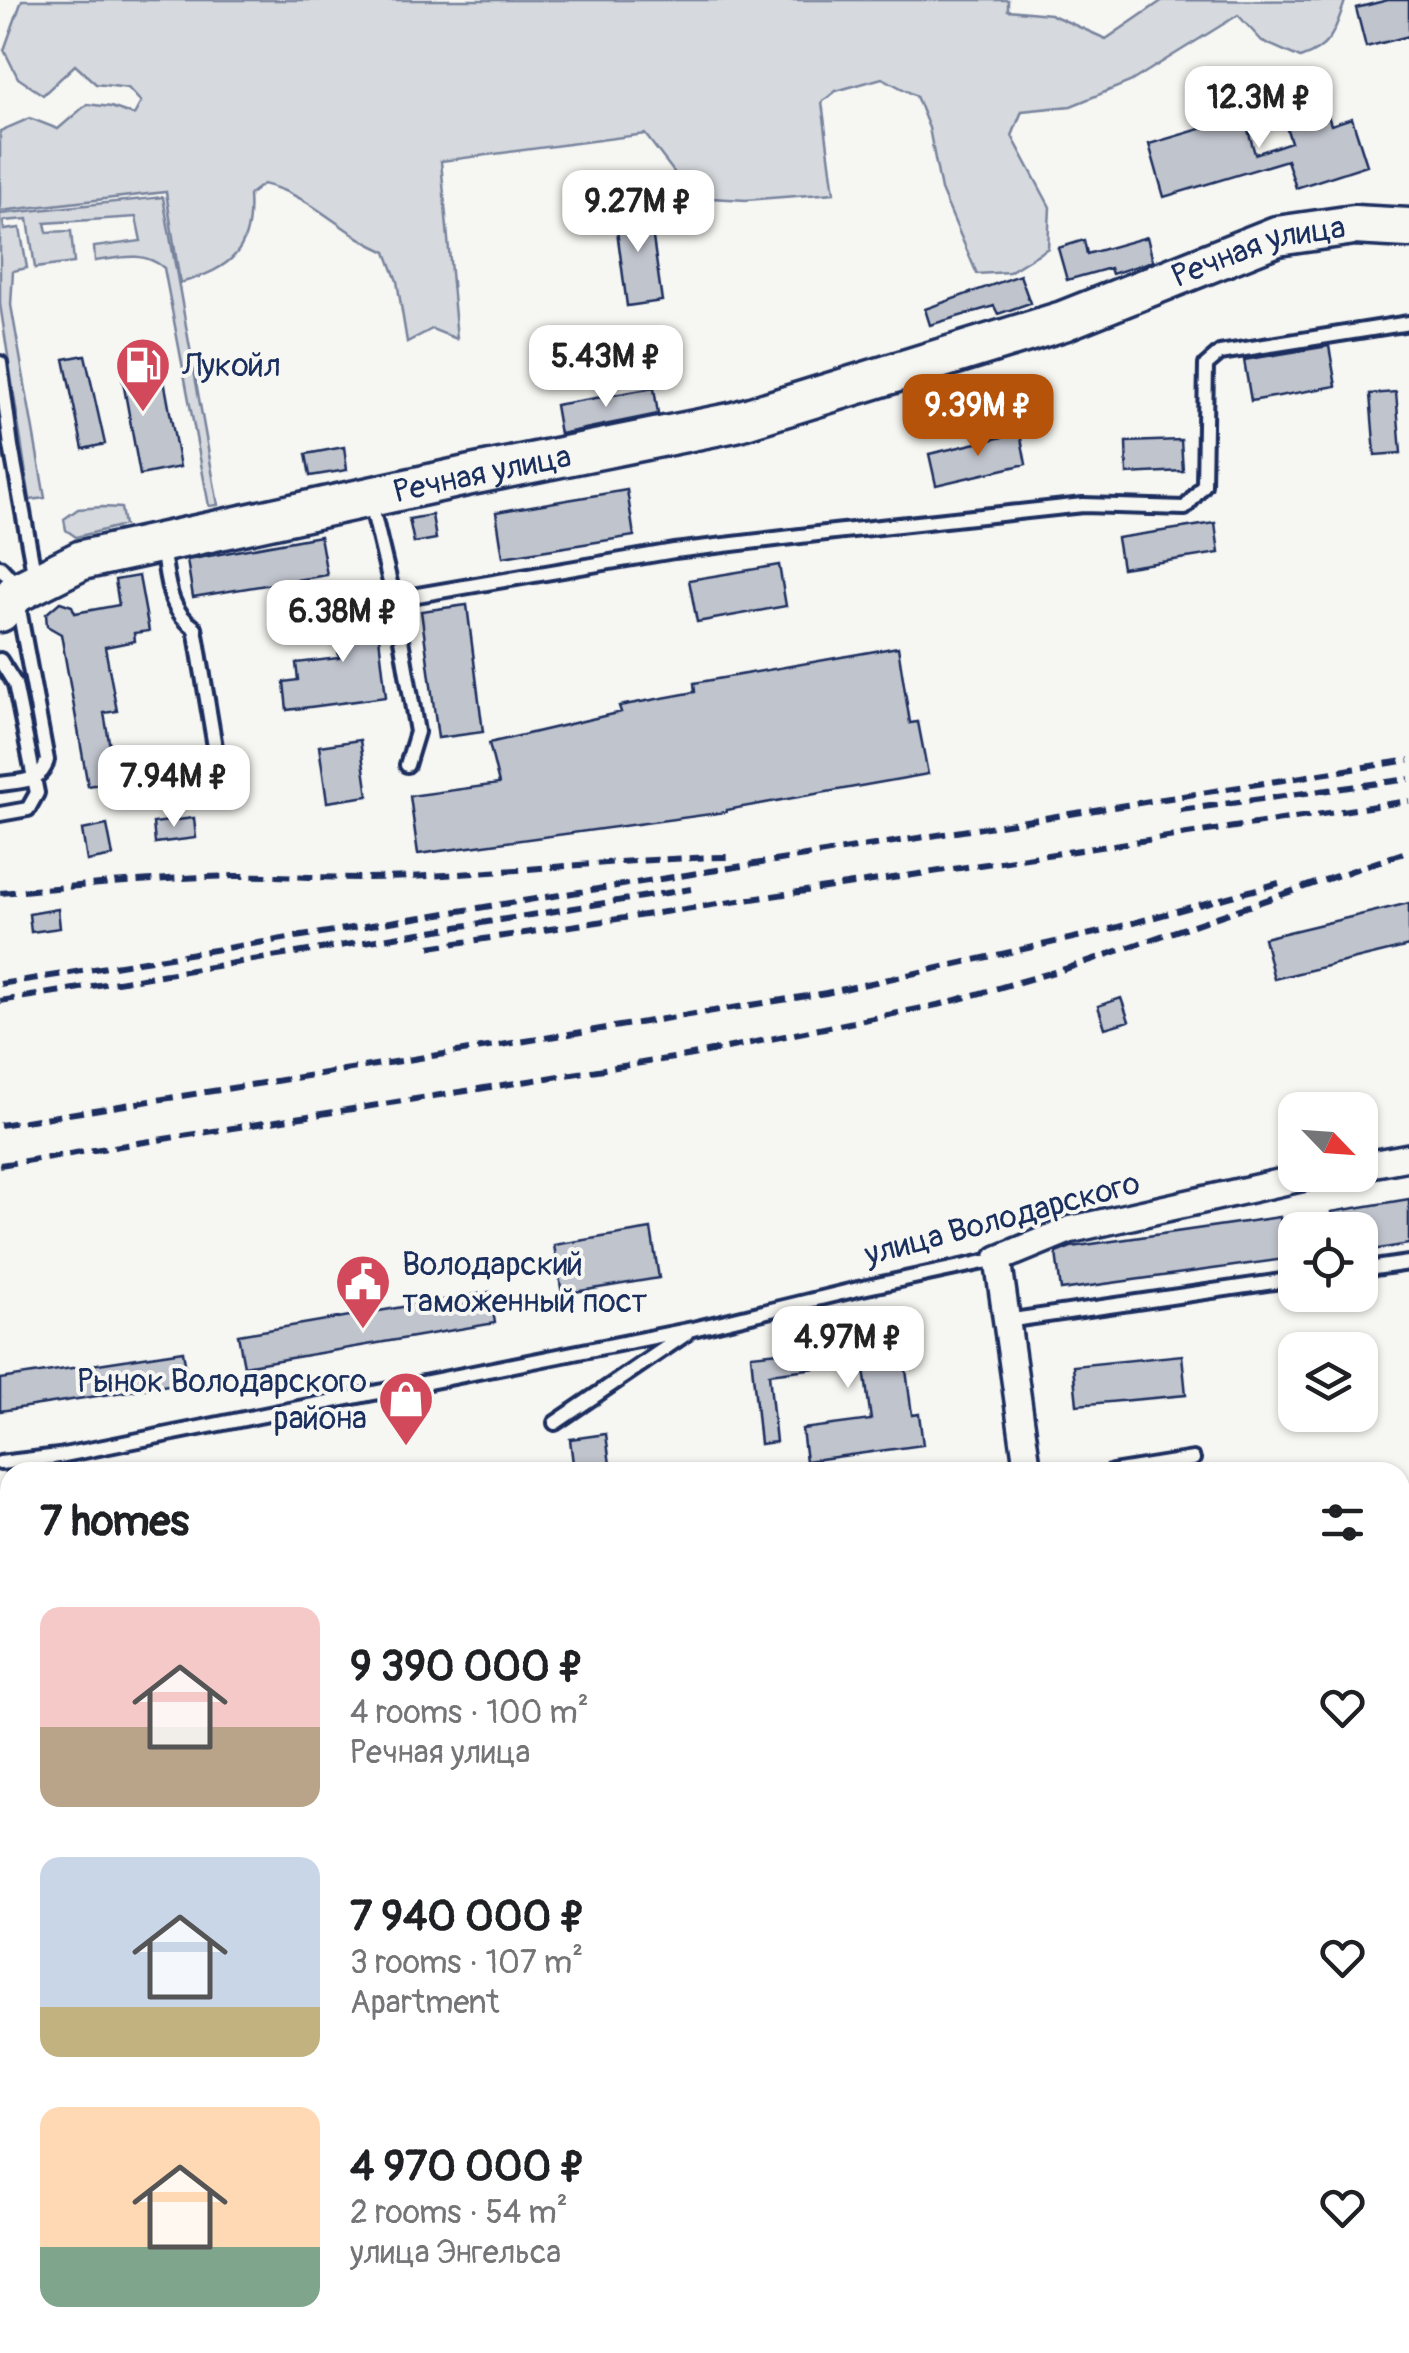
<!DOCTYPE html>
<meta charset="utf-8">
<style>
body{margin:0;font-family:Pangolin,sans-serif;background:#f6f6f6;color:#202124;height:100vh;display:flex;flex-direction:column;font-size:38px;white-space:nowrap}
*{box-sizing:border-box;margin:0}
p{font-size:32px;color:#757577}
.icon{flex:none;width:55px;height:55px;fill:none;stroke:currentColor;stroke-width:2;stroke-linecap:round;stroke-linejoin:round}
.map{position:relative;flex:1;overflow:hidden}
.side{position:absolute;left:0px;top:1462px;width:1410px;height:892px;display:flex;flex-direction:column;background:#fff;border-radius:30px 30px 0 0;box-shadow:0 2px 8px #0004}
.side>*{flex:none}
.needle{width:65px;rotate:115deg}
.controls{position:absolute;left:1278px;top:1092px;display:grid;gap:20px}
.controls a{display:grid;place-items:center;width:100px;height:100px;border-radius:20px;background:#fff;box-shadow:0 2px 8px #0004;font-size:50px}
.price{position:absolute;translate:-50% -85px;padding:0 22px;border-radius:20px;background:#fff;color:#222;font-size:32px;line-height:65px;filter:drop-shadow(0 2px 5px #0008)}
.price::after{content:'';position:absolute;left:50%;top:60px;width:30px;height:22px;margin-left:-15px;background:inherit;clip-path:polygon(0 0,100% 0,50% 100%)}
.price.on{background:#b45309;color:#fff}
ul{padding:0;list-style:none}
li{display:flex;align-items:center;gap:30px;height:250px;padding:0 40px}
li span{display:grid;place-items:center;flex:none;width:280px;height:200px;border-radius:20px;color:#555}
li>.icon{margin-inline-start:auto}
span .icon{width:120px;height:120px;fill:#fffc;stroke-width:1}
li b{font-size:42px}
h2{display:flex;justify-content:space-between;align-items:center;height:120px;padding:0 40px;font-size:42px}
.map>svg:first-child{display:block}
.green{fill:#d6d9dd;stroke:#78849e;stroke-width:2.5}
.building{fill:#c0c4cd;stroke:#1b2f5e;stroke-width:2.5}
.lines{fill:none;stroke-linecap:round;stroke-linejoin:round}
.lane-casing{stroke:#1b2f5e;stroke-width:20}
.street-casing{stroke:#1b2f5e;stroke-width:32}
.secondary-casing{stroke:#1b2f5e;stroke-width:42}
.primary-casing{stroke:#1b2f5e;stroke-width:45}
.lane{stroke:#f6f6f2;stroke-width:12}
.street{stroke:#f6f6f2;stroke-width:25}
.secondary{stroke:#f6f6f2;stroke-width:35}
.primary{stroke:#f6f6f2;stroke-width:38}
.rail{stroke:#1b2f5e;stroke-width:6;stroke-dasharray:15 8;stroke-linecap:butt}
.labels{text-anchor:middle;stroke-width:8;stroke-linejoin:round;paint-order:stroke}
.street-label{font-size:32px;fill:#1b2f5e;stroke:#f6f6f2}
.poi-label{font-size:32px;fill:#1b2f5e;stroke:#f6f6f2;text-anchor:start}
</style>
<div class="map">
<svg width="1409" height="2353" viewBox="0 0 1409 2353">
<rect width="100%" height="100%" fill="#f6f6f2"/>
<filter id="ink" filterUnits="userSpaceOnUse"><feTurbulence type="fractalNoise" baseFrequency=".01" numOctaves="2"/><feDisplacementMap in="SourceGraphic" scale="20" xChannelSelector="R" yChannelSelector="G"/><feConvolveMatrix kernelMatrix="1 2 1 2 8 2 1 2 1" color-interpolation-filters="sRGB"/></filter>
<g filter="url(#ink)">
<!-- green -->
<path class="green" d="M22,0H1008V10L1050,14L1106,39L1163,0L1345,1C1335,31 1331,48 1300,58L1262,41L1238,15L1130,82L1071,106L1022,111L1012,136L1050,207L1048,248L1009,272L977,274L941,190L929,128L916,96L882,78L836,91L822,102L834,193L746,200L693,197L645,134L441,161L457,339L432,329L407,342L397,281L386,252C339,232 314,196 263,184L249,195C253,251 232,268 180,283L166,192L0,211V131L30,118L58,129L87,104L111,107L134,115L141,102L128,88L96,84L75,65L43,95L18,78L4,50Z
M163,197L218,505L209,506L164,268C143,250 120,258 95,261L94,247L141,241L136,217L45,223L47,232L71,231L74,263L35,268L28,219L3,221L4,230L20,228L27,268L13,271L11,305L45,498L30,500L0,304V214Z
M102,507L121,508L124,525L76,537L66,530L64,519L78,509Z"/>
<!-- building -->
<path class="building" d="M1388,0H1409V36L1366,47L1356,8Z
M1322,97L1331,125L1352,118L1367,165L1296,188L1287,160L1164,197L1149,144L1244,116L1255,154L1291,142L1281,111Z
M648,203L662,301L627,306L614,208Z
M1147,237L1153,261L1112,274L1110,268L1067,280L1058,248L1084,240L1087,254Z
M1020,275L1030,303L998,314L994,306L930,325L925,309Z
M1329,346L1336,386L1251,401L1244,360Z
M85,355L105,444L83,449L64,359Z
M160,358L180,467L140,475L120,365Z
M654,388L658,414L560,434L555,405Z
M1396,392L1401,453L1375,455L1370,394Z
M1020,433L1026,464L936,485L929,454Z
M1181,440L1183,471L1127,474L1126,442Z
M344,447L347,470L310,476L306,454Z
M627,490L634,536L503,557L496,512Z
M432,515L436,539L414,543L409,519Z
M1215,523L1219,553L1122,568L1117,538Z
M320,536L327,575L193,597L187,560Z
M779,565L786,606L697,622L689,580Z
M139,576L149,631L134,633L135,641L105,647L117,711L104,713L116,781L88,786L61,634L47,626L46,614L60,602L72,606L75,613L119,605L115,580Z
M375,603L386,697L287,710L284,682L298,680L296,663L339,658L333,608Z
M467,605L483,732L438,738L421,611Z
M898,647L910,723L918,722L928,774L726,810V812L418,854L410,796L499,784L489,743L621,712L619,706L695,692L694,683Z
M360,740L368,796L327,802L319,746Z
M194,818L196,838L155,843L153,823Z
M107,825L113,856L87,861L82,830Z
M1409,903V946L1274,979L1264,938Z
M58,909L60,928L31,932L29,914Z
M1121,998L1129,1021L1105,1028L1098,1006Z
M1409,1199V1244L1360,1252V1230H1334L1331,1212Z
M1280,1217L1285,1259L1061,1290L1056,1253L1071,1247Z
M651,1229L659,1278L562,1294L554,1245Z
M490,1292L495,1323L244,1366L238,1335Z
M907,1324L911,1354L904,1355L912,1415L919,1414L923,1445L806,1461L802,1429L871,1420L863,1362L769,1374L776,1442L760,1444L751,1355L789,1351L788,1340Z
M183,1351L188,1382L0,1411V1379Z
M1182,1355L1186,1395L1077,1405L1073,1366Z
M606,1434L611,1472H574L570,1439Z"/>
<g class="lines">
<!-- lane casing -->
<g class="lane-casing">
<path id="lane" d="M0,363L11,446L35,578
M370,499L394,599L674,551L834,532L1083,505L1185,508L1204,485L1206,365L1220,353L1409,323
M162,548C168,580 167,609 195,628L215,747
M0,567L11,579L16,593L47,760C42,783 20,781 0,784
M394,599L417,732L407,765
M0,660L15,684L37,793L28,809L0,814
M1360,1270L1409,1263
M1006,1321L1295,1279
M555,1423L686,1334
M0,1463L59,1456L693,1329L858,1289L998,1259
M1112,1472L1193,1459
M1400,1555L1409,1553
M1400,1782L1409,1781
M1400,1944L1402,1957
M294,2345L296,2353
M460,2345L461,2353
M694,2345V2353
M1061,2345L1063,2353
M981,2353L984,2345"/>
</g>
<!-- street casing -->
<g class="street-casing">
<path id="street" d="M1360,1166L1409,1157
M1028,1472L998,1259L1069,1230L1314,1175
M1167,2345L1168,2353"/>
</g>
<!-- secondary casing -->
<g class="secondary-casing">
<path id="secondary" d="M1400,1658L1409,1657
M0,1848L10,1847
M1400,2121L1409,2119
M0,2314L10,2313
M806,2345V2353"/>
</g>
<!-- primary casing -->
<g class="primary-casing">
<g id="primary">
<path id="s1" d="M0,612L16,593L82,560L471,475L735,422L1063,321L1277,236L1354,225L1409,228"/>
</g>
</g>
<!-- lane -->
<use href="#lane" class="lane"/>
<!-- street -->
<use href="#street" class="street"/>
<!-- secondary -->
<use href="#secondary" class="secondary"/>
<!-- primary -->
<use href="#primary" class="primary"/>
<!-- rail -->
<path class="rail" d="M1180,810L1409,779
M0,893C78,886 156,878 235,876C293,875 351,880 409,877C515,872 621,859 727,857
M430,947L1409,801
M0,984L1409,760
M0,1001L691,889
M0,1125L826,993L1100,932L1279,883
M0,1165L692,1055L942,1004L1068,968L1409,851"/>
</g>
</g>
<!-- icons -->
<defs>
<g id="fuel-pin" transform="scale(2.875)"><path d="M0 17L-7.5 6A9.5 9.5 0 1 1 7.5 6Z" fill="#d1495b" stroke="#f6f6f2"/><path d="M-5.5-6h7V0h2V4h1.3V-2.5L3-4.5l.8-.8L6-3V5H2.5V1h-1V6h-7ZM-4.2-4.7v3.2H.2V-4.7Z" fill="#fff"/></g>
<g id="civic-pin" transform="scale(2.875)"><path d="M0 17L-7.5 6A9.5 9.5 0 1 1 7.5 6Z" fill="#d1495b" stroke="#f6f6f2"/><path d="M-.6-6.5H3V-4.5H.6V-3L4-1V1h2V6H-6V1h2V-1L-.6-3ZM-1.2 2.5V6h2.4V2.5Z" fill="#fff"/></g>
<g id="shop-pin" transform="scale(2.875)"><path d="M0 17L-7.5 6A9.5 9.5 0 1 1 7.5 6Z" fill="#d1495b" stroke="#f6f6f2"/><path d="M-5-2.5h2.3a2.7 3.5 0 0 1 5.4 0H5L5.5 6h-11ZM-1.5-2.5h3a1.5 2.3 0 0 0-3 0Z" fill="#fff"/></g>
</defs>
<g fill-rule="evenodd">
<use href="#fuel-pin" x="143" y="365"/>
<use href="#civic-pin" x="363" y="1282"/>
<use href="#shop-pin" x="406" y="1399"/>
</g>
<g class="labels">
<!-- street labels -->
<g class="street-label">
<text dy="11" stroke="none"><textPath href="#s1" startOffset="1318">Речная улица</textPath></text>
<text dy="11" stroke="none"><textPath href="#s1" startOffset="508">Речная улица</textPath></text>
<text transform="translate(1002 1218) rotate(-15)" y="11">улица Володарского</text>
</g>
<!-- poi labels -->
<g class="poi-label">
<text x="182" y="376">Лукойл</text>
<text x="402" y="1275">Володарский<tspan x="402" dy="37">таможенный пост</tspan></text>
<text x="367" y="1392" text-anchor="end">Рынок Володарского<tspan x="367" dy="37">района</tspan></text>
</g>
</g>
</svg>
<div class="controls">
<a><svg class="needle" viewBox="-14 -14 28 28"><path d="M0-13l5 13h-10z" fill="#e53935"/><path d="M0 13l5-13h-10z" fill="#757577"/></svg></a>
<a><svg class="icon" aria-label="locate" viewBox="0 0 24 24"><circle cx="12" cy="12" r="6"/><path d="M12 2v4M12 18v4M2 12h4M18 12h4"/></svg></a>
<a><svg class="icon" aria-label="layers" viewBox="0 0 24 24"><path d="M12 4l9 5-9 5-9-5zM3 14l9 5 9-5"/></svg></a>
</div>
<b class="price" style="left:1259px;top:151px">12.3M ₽</b>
<b class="price" style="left:638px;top:255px">9.27M ₽</b>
<b class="price" style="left:606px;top:410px">5.43M ₽</b>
<b class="price on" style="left:978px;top:459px">9.39M ₽</b>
<b class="price" style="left:343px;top:665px">6.38M ₽</b>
<b class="price" style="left:174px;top:830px">7.94M ₽</b>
<b class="price" style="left:848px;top:1391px">4.97M ₽</b>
<section class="side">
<h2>7 homes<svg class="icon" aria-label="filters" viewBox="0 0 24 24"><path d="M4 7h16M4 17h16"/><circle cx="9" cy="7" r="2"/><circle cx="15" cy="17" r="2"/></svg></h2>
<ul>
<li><span style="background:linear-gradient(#f6c9c9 60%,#b9a48a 0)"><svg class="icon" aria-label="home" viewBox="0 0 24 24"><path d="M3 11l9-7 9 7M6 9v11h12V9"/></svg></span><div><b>9 390 000 ₽</b><p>4 rooms · 100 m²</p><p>Речная улица</p></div><svg class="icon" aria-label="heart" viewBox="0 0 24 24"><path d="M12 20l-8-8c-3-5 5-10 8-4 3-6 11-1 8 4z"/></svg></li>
<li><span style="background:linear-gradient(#c9d6e8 75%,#c2b280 0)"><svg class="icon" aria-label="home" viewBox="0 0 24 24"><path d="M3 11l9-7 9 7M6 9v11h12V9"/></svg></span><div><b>7 940 000 ₽</b><p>3 rooms · 107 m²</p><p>Apartment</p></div><svg class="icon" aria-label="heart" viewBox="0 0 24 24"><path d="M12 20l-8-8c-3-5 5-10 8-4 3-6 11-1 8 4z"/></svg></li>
<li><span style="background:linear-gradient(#ffd9b3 70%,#7fa58c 0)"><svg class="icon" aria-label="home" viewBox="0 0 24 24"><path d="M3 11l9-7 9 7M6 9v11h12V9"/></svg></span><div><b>4 970 000 ₽</b><p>2 rooms · 54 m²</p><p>улица Энгельса</p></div><svg class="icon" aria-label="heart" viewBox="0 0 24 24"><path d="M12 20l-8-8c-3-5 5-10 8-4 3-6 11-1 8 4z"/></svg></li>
</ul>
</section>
</div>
